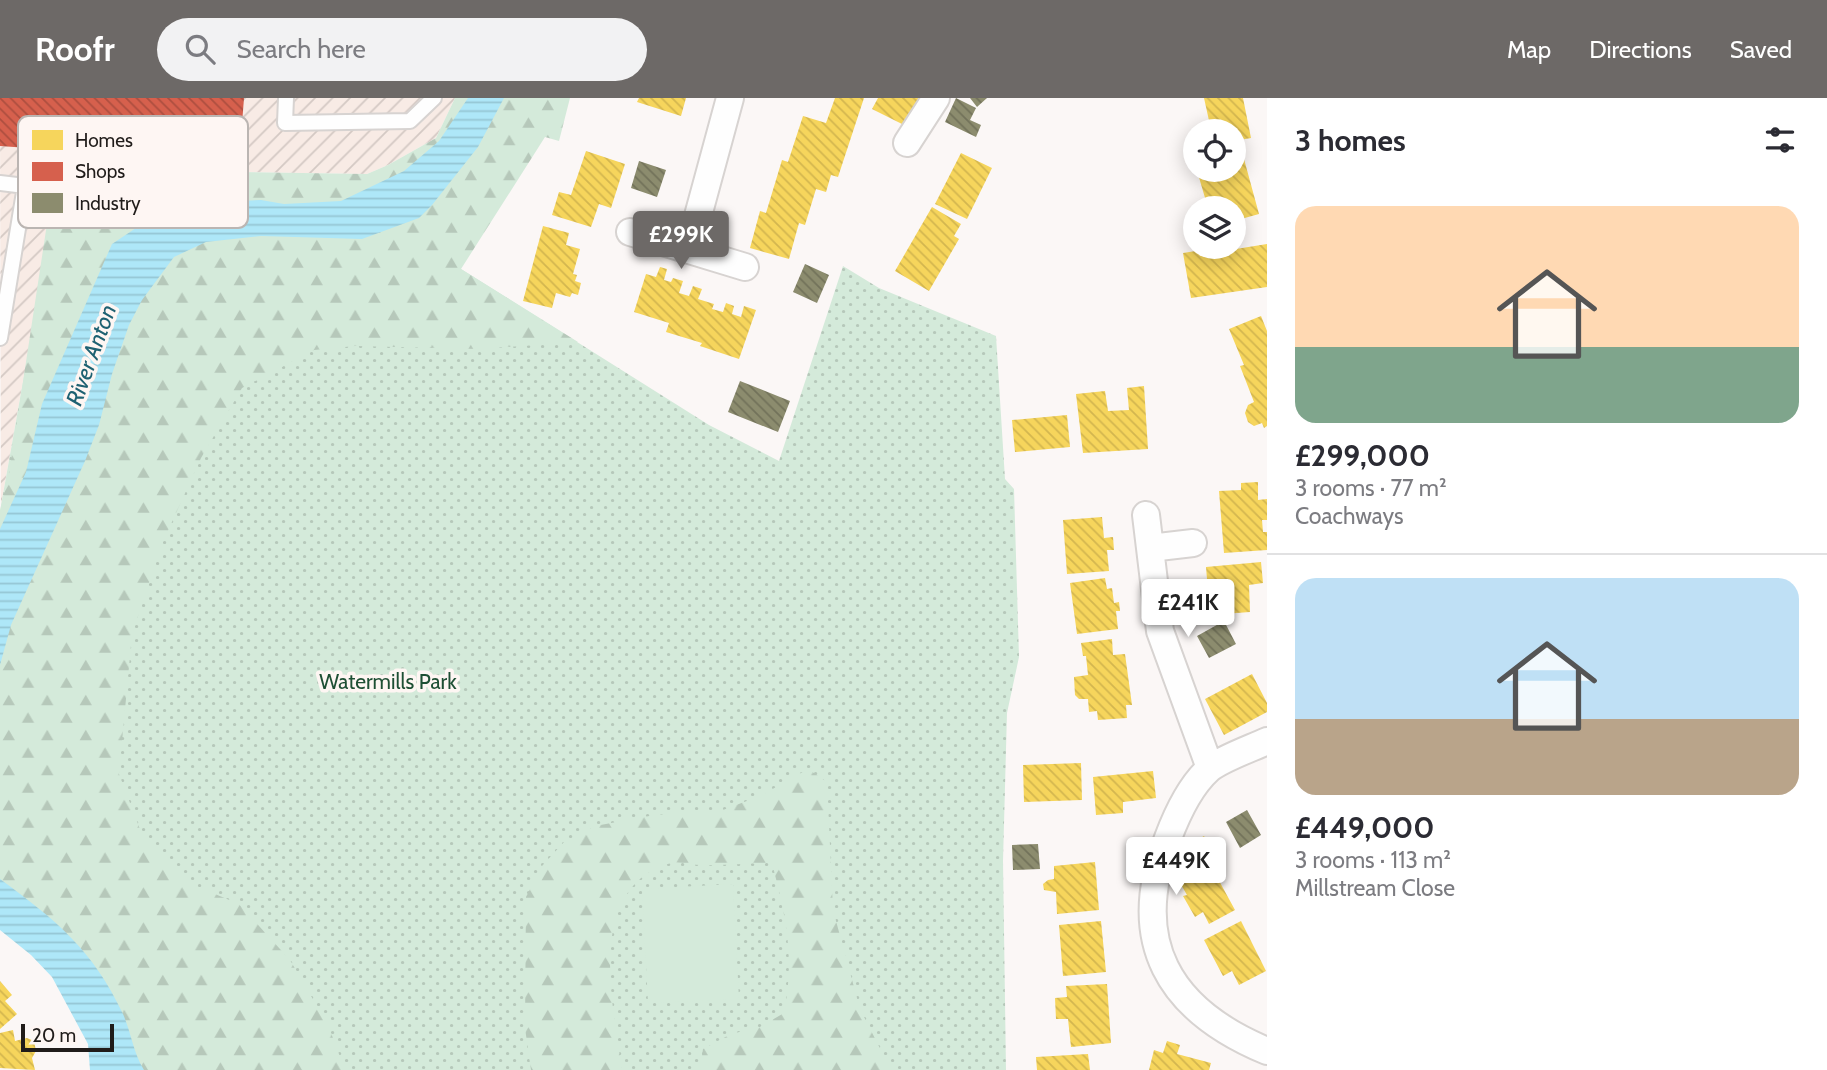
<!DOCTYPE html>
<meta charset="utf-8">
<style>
body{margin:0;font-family:Cabin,sans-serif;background:#f2f2f3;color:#2b2b33;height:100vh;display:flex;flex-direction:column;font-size:26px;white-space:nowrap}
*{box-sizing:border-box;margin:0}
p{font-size:23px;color:#7c7c81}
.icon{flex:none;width:38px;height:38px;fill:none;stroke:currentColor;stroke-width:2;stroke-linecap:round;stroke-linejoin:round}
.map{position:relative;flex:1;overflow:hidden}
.drawer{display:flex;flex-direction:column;background:#fff;width:560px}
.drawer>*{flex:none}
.buttons{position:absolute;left:1183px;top:21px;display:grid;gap:14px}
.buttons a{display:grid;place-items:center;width:63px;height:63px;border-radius:50%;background:#fff;box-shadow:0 4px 18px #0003;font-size:35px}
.scale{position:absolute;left:21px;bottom:18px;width:93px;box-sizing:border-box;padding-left:7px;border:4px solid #201c1a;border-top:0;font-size:19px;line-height:24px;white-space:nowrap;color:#201c1a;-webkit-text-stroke:5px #fef6f3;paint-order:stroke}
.price{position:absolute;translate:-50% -60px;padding:0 16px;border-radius:7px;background:#fff;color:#222;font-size:23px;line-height:46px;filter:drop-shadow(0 2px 4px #0008)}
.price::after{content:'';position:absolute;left:50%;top:42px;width:21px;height:16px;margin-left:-10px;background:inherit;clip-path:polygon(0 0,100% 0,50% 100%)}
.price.selected{background:#6d6967;color:#fff}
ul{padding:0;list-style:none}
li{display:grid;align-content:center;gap:14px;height:371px;padding:0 28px}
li+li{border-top:2px solid #e1e1e2}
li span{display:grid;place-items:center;height:217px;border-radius:21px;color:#555}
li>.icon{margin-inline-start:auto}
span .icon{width:126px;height:126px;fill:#fffc;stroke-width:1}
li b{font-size:30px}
h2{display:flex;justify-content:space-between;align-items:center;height:84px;padding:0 28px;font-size:30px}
header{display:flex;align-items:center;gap:42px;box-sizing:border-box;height:98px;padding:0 35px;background:#6d6967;color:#fff}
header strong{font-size:33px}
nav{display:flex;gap:38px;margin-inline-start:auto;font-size:24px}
.search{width:490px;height:63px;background:#f2f2f3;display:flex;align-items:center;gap:18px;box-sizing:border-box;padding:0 24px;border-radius:38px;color:#7c7c81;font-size:26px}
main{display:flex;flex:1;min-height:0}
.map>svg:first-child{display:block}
.industrial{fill:url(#industrial-furrows)}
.green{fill:url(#green-dots)}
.forest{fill:url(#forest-firs)}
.pitch{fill:#d4eada}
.water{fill:url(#water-rules)}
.homes{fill:url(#homes-back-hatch)}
.shops{fill:url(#shops-back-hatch)}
.industry{fill:url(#industry-back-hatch)}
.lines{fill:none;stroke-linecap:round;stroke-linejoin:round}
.lane-casing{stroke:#d7d3d1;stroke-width:18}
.street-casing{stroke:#d7d3d1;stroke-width:30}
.lane{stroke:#fefefe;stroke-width:14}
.street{stroke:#fefefe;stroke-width:26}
.labels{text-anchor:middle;stroke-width:7;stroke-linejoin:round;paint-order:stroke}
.park-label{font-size:21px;fill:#1e4f34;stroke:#fef6f3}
.water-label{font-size:23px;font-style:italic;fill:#1e6172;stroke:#fef6f3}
.key{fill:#fef6f3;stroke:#bbb5b2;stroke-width:2}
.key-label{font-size:19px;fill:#201c1a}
</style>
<header>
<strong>Roofr</strong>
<div class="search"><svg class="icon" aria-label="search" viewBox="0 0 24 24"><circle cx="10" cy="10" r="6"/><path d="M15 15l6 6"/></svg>Search here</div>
<nav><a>Map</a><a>Directions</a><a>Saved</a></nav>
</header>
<main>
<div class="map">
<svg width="1267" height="972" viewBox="0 0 1267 972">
<defs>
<pattern id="industrial-furrows" width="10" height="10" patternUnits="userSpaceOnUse" patternTransform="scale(1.75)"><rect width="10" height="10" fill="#f8ebe5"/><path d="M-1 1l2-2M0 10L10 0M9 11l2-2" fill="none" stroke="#d4c9c4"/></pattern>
<pattern id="green-dots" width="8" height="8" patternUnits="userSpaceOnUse" patternTransform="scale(1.75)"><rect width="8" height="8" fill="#d4eada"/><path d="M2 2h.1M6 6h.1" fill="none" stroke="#b6c8ba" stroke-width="1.8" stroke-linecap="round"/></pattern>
<pattern id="forest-firs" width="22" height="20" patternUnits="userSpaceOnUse" patternTransform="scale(1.75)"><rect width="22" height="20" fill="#d4eada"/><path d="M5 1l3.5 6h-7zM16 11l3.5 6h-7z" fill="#b6c8ba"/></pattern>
<pattern id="water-rules" width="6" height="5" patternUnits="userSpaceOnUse" patternTransform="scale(1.75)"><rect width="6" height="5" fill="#aee7f8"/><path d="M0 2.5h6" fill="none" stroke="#95c6d4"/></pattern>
<pattern id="homes-back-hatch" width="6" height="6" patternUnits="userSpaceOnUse" patternTransform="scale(1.75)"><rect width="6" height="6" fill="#f6d55c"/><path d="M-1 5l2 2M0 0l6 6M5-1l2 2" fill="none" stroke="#d3b64f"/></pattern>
<pattern id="shops-back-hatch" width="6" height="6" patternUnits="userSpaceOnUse" patternTransform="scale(1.75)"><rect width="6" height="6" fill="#d6604d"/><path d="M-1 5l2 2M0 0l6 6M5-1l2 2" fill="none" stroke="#ad4e3f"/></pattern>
<pattern id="industry-back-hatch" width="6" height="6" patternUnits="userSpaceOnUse" patternTransform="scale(1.75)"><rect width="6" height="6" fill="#8c8c6e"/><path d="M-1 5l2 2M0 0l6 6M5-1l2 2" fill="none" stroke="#72725a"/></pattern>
</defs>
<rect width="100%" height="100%" fill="#fbf7f6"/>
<!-- industrial -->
<path class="industrial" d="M0,0H455L436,40L388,67L367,76L164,73L53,115L1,407Z"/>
<!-- green -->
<path class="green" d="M164,73L461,171L709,327L779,363L843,168L879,190L996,238L1005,381L1014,391L1019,559L1007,615L1003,763L1006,972H114L0,413L53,115L103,90L152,78Z"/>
<!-- forest -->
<path class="forest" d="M455,0H570L559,43L545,39L461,171L578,244L479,251L355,248L314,252L242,290L201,360L162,446L132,536L119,676L141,734L186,784L239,806L290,862L328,927L345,972H114L82,896L0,809V413L9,376L48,119L103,90L152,78L164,73L367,76L388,67L436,40Z
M808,671L827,684L833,812L860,911L891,972H700L703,951L731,936L760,929L784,915C795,859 786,819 772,765C749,765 725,768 702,767C692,767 680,763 671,765C584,789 613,907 622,972H531L525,930L526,799L542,768L564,744L595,728L655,717L723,712L760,698Z"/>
<!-- pitch -->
<path class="pitch" d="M733,786L739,901L648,905L642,791Z"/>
<!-- water -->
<path class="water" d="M468,0H504L478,49L432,107L419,120L362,141L261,138L206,144L174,159L142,202L129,227L112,276L99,327L85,363L11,527L0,567V431L26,374L42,306L112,146L154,118L184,106L261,102L284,106L341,103L404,73L439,43Z
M0,781C56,822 93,852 123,916C131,934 133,954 144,972H90L88,946L52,879L31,857L0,832Z"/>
<!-- homes -->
<path class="homes" d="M639,0H686L681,18L637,4Z
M835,0H864L838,79L831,77L826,94L816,91L805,127L799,125L789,161L750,150L760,113L766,115L782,62L788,64L803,18L826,25Z
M878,0H919L906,28L872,11Z
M1204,0H1243L1251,40L1234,43V33H1227L1225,24L1210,27Z
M1241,50L1259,116L1234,123V110H1208L1198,76L1214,72H1234V52Z
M586,53L625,66L611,110L599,106L591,129L552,117L559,94L571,97Z
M961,55L992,70L967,121L935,106Z
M932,109L961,126L954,138L959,141L929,193L895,173Z
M543,128L569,135L566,147L580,151L573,176L577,177L575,183L581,185L578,197L572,195L570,199L556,195L552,210L523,203Z
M1267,146V189L1191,200L1183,155L1221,149H1235L1236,151Z
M660,169L667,171L664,182L671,184L673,180L683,183L679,195L689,198L693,188L702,191L698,201L714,206L712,211L723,214L726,205L734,208L732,216L741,219L744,208L756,212L739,261L700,248L702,245L666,234L669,225L634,214L646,176L656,179Z
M1261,218L1267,233V328L1264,330L1262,325L1254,328L1248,324L1245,315L1248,307L1254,304L1240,268L1244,267L1229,231Z
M1144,288L1148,351L1083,355L1076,296L1105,293L1108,313L1129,312L1127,290Z
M1067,317L1070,349L1015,354L1012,322Z
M1258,384V402L1267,401V422H1262L1263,434H1267V452L1224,455L1219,393L1241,392V385Z
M1102,419L1104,440L1113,439L1114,452H1107L1109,473L1067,476L1063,422Z
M1261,464L1263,485L1249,487L1250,514L1210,517L1206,469Z
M1105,480L1107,491L1112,490L1114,505L1119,504L1120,513H1116L1118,531L1077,536L1070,485Z
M1112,541L1113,557L1125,556L1132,607H1126L1127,620L1098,622L1097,613L1089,614L1088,601H1079L1075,597L1074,579L1088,577L1086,558H1083L1081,545Z
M1252,576L1267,605V614L1224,637L1205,601Z
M1081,665L1082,702L1024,704L1023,667Z
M1153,673L1156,700L1123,704V715L1096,717L1093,679Z
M1204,738L1218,763L1211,768L1235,812L1209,826L1203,814L1195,819L1183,798L1187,797L1172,771L1188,762L1182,752Z
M1095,764L1099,812L1057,816L1056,794L1044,792L1043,786L1048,782L1054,781V768Z
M1101,823L1106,874L1063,878L1059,827Z
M1241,823L1266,873L1239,887L1232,873L1223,878L1204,842Z
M0,883L12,897L5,903L17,916L0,931Z
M1107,886L1111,945L1071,949L1068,921H1056L1055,900L1067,899L1066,888Z
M13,932L15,943L27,940L34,943L36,953L32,960L35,972L0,970V935Z
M1167,943L1180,947L1177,956L1211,965L1209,972H1149L1154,952L1163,955Z
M1088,956L1090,972H1037L1036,959Z"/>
<!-- shops -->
<path class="shops" d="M0,0H244L239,65L0,48Z"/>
<!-- industry -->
<path class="industry" d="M956,0L976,10L970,22L981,27L976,39L945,24Z
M970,0H987L977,9Z
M639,63L666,72L657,99L631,90Z
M805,166L829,177L817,205L793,194Z
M740,283L790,303L778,334L728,314Z
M1224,523L1236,546L1209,560L1197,538Z
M1247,712L1261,737L1240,750L1226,724Z
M1038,746L1040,771L1013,772L1012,747Z"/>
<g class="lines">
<!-- lane casing -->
<g class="lane-casing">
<path id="lane" d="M286,0L285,25L410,23L434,0
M0,85L25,88L0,240"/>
</g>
<!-- street casing -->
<g class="street-casing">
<path id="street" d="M907,45L936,0
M630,134L745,169
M689,151L730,0
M1146,417L1160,533L1210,670
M1150,450L1193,445
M1267,643C1252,650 1221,661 1209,671C1190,688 1177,716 1168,740C1128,843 1168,912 1267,953"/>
</g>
<!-- lane -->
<use href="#lane" class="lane"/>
<!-- street -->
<use href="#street" class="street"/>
</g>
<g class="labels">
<!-- park labels -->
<g class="park-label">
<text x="388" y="591">Watermills Park</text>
</g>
<!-- water labels -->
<g class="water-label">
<text transform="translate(91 257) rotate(-70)" y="8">River Anton</text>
</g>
</g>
<!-- legend -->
<rect x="18" y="18" width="230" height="112" rx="10" class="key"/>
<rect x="32" y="32" width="31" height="20" fill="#f6d55c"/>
<rect x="32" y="64" width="31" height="19" fill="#d6604d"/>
<rect x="32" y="95" width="31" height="20" fill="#8c8c6e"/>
<g class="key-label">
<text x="75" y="49">Homes</text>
<text x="75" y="80">Shops</text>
<text x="75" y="112">Industry</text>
</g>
</svg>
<div class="buttons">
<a><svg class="icon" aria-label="locate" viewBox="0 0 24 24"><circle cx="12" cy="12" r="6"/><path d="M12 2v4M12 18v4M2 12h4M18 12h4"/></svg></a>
<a><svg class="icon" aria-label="layers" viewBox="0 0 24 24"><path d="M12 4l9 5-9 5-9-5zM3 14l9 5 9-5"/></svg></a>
</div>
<div class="scale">20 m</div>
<b class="price selected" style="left:681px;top:173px">£299K</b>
<b class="price" style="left:1188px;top:541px">£241K</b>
<b class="price" style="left:1176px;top:799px">£449K</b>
</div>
<section class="drawer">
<h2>3 homes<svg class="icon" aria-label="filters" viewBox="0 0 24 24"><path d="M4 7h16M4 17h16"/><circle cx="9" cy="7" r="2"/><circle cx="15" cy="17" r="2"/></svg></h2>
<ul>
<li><span style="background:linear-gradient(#ffd9b3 65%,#7fa58c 0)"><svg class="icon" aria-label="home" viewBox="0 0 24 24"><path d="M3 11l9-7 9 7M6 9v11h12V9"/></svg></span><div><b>£299,000</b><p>3 rooms · 77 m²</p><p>Coachways</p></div></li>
<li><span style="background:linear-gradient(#bfe0f5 65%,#b9a48a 0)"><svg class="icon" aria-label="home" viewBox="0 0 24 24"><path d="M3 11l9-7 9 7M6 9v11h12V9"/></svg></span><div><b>£449,000</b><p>3 rooms · 113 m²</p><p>Millstream Close</p></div></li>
</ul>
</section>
</main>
